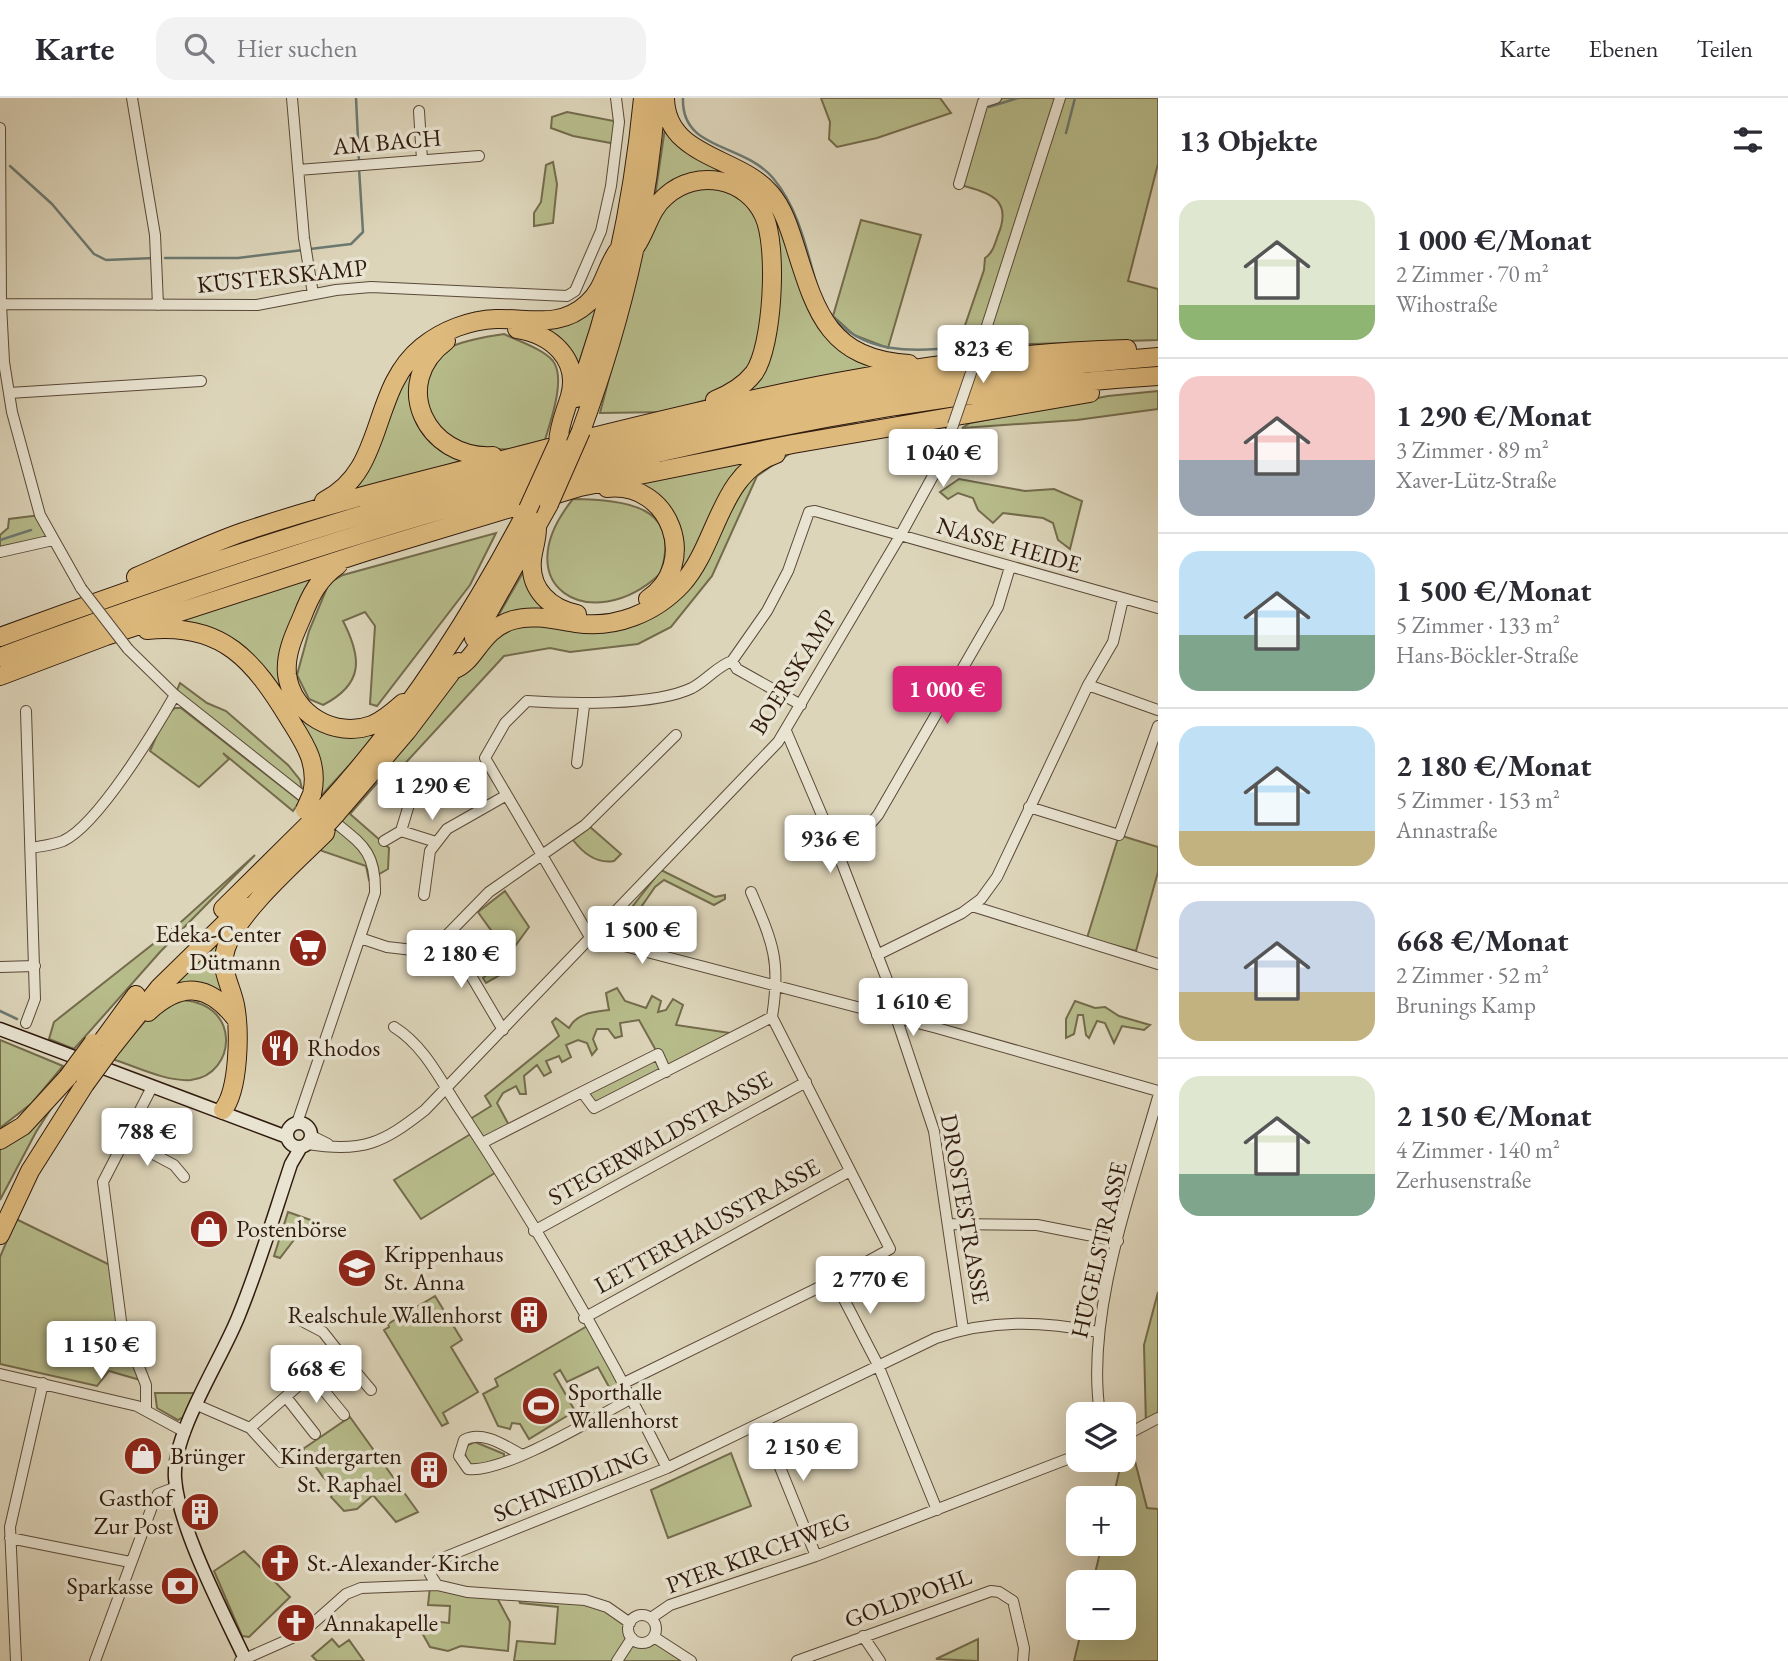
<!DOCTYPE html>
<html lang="de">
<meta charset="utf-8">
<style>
body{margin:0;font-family:"EB Garamond",serif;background:#f2f2f3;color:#2b2b33;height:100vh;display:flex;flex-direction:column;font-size:26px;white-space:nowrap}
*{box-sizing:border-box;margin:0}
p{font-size:23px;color:#7c7c81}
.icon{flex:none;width:38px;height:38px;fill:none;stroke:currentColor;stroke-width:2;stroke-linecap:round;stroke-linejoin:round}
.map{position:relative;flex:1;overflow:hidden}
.sheet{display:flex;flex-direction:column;background:#fff;width:630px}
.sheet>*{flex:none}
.tools{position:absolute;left:1066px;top:1304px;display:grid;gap:14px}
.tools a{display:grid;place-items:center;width:70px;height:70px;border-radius:14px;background:#fff;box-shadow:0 7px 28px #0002;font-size:35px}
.price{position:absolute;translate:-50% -60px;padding:0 16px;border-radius:7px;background:#fff;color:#222;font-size:23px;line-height:46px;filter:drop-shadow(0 2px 4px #0008)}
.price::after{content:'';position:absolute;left:50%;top:42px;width:21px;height:16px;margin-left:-10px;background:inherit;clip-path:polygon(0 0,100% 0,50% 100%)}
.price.selected{background:#db2777;color:#fff}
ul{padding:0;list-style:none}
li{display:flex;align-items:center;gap:21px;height:175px;padding:0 21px}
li+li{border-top:2px solid #e1e1e2}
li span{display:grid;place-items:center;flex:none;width:196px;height:140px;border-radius:21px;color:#555}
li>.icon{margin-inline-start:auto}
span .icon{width:84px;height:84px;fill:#fffc;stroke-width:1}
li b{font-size:30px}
h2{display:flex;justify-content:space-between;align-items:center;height:84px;padding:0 21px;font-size:30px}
header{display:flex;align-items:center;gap:42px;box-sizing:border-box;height:98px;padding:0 35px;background:#fff;border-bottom:2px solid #e1e1e2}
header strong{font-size:33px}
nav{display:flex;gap:38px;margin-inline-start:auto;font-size:24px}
.search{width:490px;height:63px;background:#f2f2f3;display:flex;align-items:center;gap:18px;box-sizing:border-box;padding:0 24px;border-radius:21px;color:#7c7c81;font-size:26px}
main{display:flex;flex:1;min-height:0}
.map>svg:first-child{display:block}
.green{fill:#b7bc8b;stroke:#736b4c;stroke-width:2}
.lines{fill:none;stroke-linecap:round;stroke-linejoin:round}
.stream{stroke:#6c7972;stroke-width:2.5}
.street-casing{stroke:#5a4938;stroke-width:12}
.secondary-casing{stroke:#2f1a0c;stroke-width:15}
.highway-casing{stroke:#2f1a0c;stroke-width:20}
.street{stroke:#e9e4d2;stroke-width:10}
.secondary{stroke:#e9e4d2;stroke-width:12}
.highway{stroke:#deba7d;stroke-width:18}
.street-bridge-casing{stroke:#5a4938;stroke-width:12;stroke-linecap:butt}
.highway-bridge-casing{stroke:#2f1a0c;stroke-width:20;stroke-linecap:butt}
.street-bridge{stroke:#e9e4d2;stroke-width:10}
.highway-bridge{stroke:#deba7d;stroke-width:18}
.labels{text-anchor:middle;stroke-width:7;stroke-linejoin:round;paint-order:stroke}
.street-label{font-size:24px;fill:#2f1a0c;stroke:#e9e4d2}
.poi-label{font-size:24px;fill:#2f1a0c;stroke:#e9e4d2;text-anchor:start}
</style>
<header>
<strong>Karte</strong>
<div class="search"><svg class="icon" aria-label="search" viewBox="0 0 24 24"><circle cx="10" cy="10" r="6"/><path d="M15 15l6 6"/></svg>Hier suchen</div>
<nav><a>Karte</a><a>Ebenen</a><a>Teilen</a></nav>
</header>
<main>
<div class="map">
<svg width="1158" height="1563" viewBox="0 0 1158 1563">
<rect width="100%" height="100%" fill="#ddd5ba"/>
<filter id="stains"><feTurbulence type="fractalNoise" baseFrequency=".00286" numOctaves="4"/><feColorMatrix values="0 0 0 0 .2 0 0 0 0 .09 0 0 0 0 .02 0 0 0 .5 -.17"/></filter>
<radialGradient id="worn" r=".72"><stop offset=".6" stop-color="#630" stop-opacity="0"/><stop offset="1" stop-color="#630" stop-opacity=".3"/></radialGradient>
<!-- green -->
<path class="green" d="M821,0H940L951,15L877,40L837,49L829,41L830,24Z
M1003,0H1158V66L1128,183L1158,191V242L1004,247L984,237L972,238L968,246H963L961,239L984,172L985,160C993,155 995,145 998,137C1013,101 990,95 960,87L986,6Z
M567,14L619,24L616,46L573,38L551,30L552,19Z
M666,23L769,104L780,126L810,213L888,269L737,298L762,269L766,113L720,79L654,105Z
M553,64L557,86L553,125L534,128V115L541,104L546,67Z
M691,87C701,87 713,86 723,89C787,105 760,224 753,270L716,299L667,314L600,315L648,130L652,119Z
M861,122L921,137L888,250L854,237L833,218Z
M594,207L597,209L577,271L539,228Z
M504,236C518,243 543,251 553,263C566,280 551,322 545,342L510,351L473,352L434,329C431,316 424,300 424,286C423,247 476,240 504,236Z
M428,252L411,298L464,362L339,400L392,297Z
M1158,293V311L1077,322L962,330L970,325L1108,298Z
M792,354L757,378L712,478L671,529L638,546L570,554L550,550L504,558L387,685H377L350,716L389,750L388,771L369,782L366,768L322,753L316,747L457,580L508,529L657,510L749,375Z
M758,358L676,485L678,440L630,387Z
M959,381L1025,393L1054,391L1082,403L1070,451L1058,442L1053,425L1043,420L1003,415L993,425L978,412L973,400L958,395L948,401L940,394Z
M573,401C625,402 684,407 660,476C591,540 503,488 573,401Z
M40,417L53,442L0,454V437L8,430L9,421Z
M496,435L470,487L377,608L370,606L375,528L365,514L343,523C362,560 364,586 323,607L309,601L297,577L309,533L329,485L343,477Z
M525,471L552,513L494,525Z
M323,473L288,541L305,620L387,626L321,698H317L319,673L263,572L165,527Z
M180,585L207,605L226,613L288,667L300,682L302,691L175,597Z
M175,610H181L300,703L293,713L223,655L229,661L199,689L150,653L165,618Z
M589,728L621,756L614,763C597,766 583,755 573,742Z
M1119,737L1158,749V774L1136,853L1087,840Z
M255,757L160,854L74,951L49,941L54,924L181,824Z
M661,772L715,799L725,797V801L714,807L664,782L655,789L626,831L654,841L655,844L626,836L620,842L600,836L611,825L621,823Z
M505,793L529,829L513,851C514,872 503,875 486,885L483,880C515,852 498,844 478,814Z
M229,834L227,904L166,894Z
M617,890L625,903L646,910L652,898L661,903L658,914L666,912L673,901L683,907L676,927L737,936L594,1010L582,994L658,956L639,922L620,925L622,938L615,940L608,931H597L593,941L597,951L592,957L587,945L578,942L566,947L571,959L562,964L559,958L546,963L551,974L544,978L537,967L524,978L526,996H520L516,988L503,995L497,1005L511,1031L482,1046L498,1073L421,1121L394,1082L474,1034L467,1023L491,1008L485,998L559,938L552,924L556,920L569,930C577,915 593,914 609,912L606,895Z
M177,902C243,902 237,977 191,982C166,984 135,968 112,961L145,923Z
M1075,903L1095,910L1105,909L1119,918L1150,927L1144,932L1122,928L1114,945L1105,925L1097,923L1089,940L1086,937L1083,917H1078L1074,936L1066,940V921Z
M0,942L63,968L32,1005L0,1030Z
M63,992L36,1034L0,1102V1046Z
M288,1114L319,1125L303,1130L280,1160L274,1158Z
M16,1121L110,1167L140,1282L109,1273L97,1288L0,1266V1159Z
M1158,1194V1320L1146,1327L1144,1247Z
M435,1198L462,1242L451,1249L478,1294L443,1315L448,1325L442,1328L384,1232L389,1229L388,1226Z
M589,1227L632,1300L619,1307L598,1269L567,1284L560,1272L554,1276L575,1313L529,1341L520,1326L512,1325L510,1331L498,1328L483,1296L498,1288L495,1281Z
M155,1295H194L183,1319L178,1322L157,1310Z
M350,1319L418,1414L396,1424L373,1397L357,1411L344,1413L331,1399L337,1391L323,1379L303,1351Z
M1128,1336L1147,1410L1158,1411V1563H1074L1082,1530H1124V1484H1093L1102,1446H1124V1400H1113Z
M475,1344L504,1356V1360L474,1368L468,1365L464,1353L468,1347Z
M731,1355L751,1408L668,1440L651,1392Z
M244,1453L290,1499L249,1539L242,1538L214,1473Z
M430,1489L495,1496L510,1524L508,1553L461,1548L448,1553L430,1549L421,1533L430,1523L449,1525L450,1508L428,1507Z
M518,1498L585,1502L630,1525L629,1535L634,1542L644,1545L654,1539L691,1563H514L517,1543L555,1546L558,1509L520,1505Z
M332,1541L339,1549L349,1542L364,1563H317L312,1558Z
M978,1541V1563L936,1561Z"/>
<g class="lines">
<!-- stream -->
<path class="stream" d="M356,0L359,63
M683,0C681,53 742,44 773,80C798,110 806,149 816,185
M989,9L1018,0
M1066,35L1075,0
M10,68L52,106L94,156L106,162L154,160
M310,151L351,146L363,134L359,70
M165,160H238L303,152
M831,216C862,257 915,254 960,249
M0,442L31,432
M0,913L17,921"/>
<!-- street casing -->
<g class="street-casing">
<path id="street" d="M132,0L155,137L158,207
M292,0L304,140L313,196
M419,13L422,62
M0,30L1,206L4,264L12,314L40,417L81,490
M298,72L479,58
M959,86L983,4L996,0
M1,206L257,207L336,192L371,189L567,198L575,193L601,133L611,88L619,24L616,0
M984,237L1060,0
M9,295L201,283
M0,454L53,442
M128,551L175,597L310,704
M732,563C716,569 707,582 692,590C655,608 568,606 527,603L505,625L485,660L590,839L937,930L1158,993
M1088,587L1158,612
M801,607L737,571L732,563L767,513L788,473L809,414L815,413L1158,510
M26,613L35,901L26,925
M786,633L836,750L896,905V919L934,1033L963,1231
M577,665L584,608
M1029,709L1119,737L1158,628
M401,733L411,700
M384,743L401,733L436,744
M31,750C41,748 53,747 63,743C98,727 155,632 175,597
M836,750L859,739L878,717L998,509L1010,469
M424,797L430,753L447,731L505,698
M972,808L1158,866
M447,837L503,932
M360,840L387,849L413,852L447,837L489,794L585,727L676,637
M877,857L962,815L981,801L997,779L1088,587L1113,544L1123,501
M0,869L35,868
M394,929C426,949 441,984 462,1015C537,1129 606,1248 667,1370
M582,994L658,956L666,974
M297,1025L375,795C376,752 361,746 330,720
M312,1038L328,1046
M125,1041L174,1067L184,1079
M482,1045L582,994L594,1010L772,919
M308,1046C363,1055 383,1045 425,1012L778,644L900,438L934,376L953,327
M950,1126L1037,1127L1118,1143
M534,1133L806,984
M834,1182L878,1267L937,1412
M584,1220L850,1073
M338,1253L371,1292
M289,1255L319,1271
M0,1276L137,1308L185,1334
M312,1278L344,1317
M624,1285L834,1182L890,1151L772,919C781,863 773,845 751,794
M286,1299L315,1336
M197,1307L250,1330L281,1364
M146,1311V1287L121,1223L103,1084L152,989
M1100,1316C1085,1217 1131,1094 1158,999
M762,1325L816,1458
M250,1330L338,1253L323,1234L302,1223
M1124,1338L1158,1320
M522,1357C505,1348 483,1332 464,1342L459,1358L468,1371C503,1376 598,1318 632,1300
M10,1440L130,1464
M437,1487L430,1476L438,1462L667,1370L936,1240C991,1221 1042,1223 1098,1234
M437,1487L467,1494L585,1502L607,1509L630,1525
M628 1531a14 14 0 1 1 28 0a14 14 0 1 1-28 0Z
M651,1520L670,1507L816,1458L1078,1357
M863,1538L880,1563
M654,1539L691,1563
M16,1563L10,1429L43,1285
M95,1563L153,1406L158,1396L176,1389
M240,1563L301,1536L346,1496L361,1490L437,1487
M617,1563L632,1540
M797,1563L991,1493L999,1494L1013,1503L1024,1550L1023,1563"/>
</g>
<!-- secondary casing -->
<g class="secondary-casing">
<path id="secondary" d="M0,931L287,1039
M287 1037a12 12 0 1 1 24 0a12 12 0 1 1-24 0Z
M246,1563C224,1516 178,1429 175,1380C172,1335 222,1261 239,1217C259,1168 274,1117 291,1066L301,1049"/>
</g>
<!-- highway casing -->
<g class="highway-casing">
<path id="highway" d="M665,0C666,60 739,58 770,95C783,110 789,129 795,148C816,215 829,261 909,266
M636,148C647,132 650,111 666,98C697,70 747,80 764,118C778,148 773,248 754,275C743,289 730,296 715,302
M517,231C551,236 580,261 570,298C565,315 559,327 558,345
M446,243C389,285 426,362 493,358
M576,300C613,204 633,102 643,0
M581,333C621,225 648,115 656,0
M607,390C671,383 700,466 648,501
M324,403C387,372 369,292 422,249C443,232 470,222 496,221C530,220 560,231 588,205C605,190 606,167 620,150
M537,430C537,442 533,451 532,462C529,492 551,511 577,516
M338,467C319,480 310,498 302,519C294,537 285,556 287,576C292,616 335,641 372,627C384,622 394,613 403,605
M136,479C171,464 206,447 243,434C344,400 447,377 549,350C739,302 931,256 1127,251
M147,532C223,524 254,563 290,622C305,646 319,666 312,696
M0,539C374,401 759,291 1158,259
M474,540L549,406
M0,559C372,422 760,304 1158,278
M453,572C477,563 479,532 513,522C534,516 555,522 576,525C615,531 655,515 682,486C718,446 719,375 776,356
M0,578L106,538L368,453L580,389L793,346L1090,295
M326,708C408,618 472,518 528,411
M336,716L407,633L459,564
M223,811L315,720
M148,914C182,883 209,886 236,921
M101,945L136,897
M109,953L159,890L244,807
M223,1012C239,992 240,933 235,907C231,887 219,871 226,850C238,814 297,763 325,735L327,726
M0,1042L23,1028L68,979
M0,1137L30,1073L85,986"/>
</g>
<!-- street -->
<use href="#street" class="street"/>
<!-- secondary -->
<use href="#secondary" class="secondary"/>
<!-- highway -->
<use href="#highway" class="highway"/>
<!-- street-bridge casing -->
<g class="street-bridge-casing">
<path id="street-bridge" d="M953,327L984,237
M81,490L128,551"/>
</g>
<!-- highway-bridge casing -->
<g class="highway-bridge-casing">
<path id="highway-bridge" d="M549,406L581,333
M528,411L558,345
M305,712L312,696
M315,720L326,708
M327,726L336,716
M68,979L93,945
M85,986L109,953"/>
</g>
<!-- street-bridge -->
<use href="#street-bridge" class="street-bridge"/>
<!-- highway-bridge -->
<use href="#highway-bridge" class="highway-bridge"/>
</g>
<!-- icons -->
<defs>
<g id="supermarket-disc" transform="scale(2.0125)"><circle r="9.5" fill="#8f2418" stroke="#e9e4d2"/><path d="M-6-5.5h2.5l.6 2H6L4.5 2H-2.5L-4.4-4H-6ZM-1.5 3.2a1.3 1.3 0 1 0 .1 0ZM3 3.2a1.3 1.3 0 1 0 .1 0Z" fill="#fff"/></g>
<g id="restaurant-disc" transform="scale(2.0125)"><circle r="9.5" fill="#8f2418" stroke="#e9e4d2"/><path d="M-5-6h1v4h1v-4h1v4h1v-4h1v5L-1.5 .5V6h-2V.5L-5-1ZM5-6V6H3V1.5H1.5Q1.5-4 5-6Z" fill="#fff"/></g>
<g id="shop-disc" transform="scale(2.0125)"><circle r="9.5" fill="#8f2418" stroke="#e9e4d2"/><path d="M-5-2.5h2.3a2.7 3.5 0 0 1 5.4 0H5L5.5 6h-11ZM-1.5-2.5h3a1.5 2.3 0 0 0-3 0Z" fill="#fff"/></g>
<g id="school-disc" transform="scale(2.0125)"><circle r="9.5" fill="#8f2418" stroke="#e9e4d2"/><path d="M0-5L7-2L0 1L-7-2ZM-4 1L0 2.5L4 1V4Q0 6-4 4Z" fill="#fff"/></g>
<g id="building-disc" transform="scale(2.0125)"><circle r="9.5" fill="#8f2418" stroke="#e9e4d2"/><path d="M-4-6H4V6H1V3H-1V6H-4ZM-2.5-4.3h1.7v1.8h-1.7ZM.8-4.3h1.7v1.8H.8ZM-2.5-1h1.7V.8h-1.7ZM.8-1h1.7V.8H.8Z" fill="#fff"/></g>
<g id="stadium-disc" transform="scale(2.0125)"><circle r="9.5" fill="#8f2418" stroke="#e9e4d2"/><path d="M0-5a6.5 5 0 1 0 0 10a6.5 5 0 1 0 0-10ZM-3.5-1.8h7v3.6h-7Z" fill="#fff"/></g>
<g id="church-disc" transform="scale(2.0125)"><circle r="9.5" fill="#8f2418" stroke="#e9e4d2"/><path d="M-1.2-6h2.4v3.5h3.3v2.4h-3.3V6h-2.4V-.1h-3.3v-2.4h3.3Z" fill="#fff"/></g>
<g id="bank-disc" transform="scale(2.0125)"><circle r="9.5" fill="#8f2418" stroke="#e9e4d2"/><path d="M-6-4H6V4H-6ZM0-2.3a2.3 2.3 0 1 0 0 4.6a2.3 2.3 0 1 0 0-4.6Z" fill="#fff"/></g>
</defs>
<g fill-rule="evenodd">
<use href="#supermarket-disc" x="308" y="850"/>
<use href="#restaurant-disc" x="280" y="950"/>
<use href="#shop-disc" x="209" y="1131"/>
<use href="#school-disc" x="357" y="1170"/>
<use href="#building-disc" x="529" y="1217"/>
<use href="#stadium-disc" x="541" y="1308"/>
<use href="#shop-disc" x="143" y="1358"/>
<use href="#building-disc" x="429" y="1372"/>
<use href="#building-disc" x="200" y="1414"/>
<use href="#church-disc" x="280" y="1465"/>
<use href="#bank-disc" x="180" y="1488"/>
<use href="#church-disc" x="296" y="1525"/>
</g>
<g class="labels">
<!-- street labels -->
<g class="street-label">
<text transform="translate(387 44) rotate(-5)" y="8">AM BACH</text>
<text transform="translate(282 178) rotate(-6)" y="8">KÜSTERSKAMP</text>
<text transform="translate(1009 447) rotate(16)" y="8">NASSE HEIDE</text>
<text transform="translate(793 574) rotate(-58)" y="8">BOERSKAMP</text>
<text transform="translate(660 1040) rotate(-29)" y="8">STEGERWALDSTRASSE</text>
<text transform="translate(965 1111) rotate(80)" y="8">DROSTESTRASSE</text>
<text transform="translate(707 1128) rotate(-29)" y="8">LETTERHAUSSTRASSE</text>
<text transform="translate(1099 1152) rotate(-77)" y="8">HÜGELSTRASSE</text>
<text transform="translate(571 1386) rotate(-22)" y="8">SCHNEIDLING</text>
<text transform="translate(758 1455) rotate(-20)" y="8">PYER KIRCHWEG</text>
<text transform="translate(908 1500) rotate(-20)" y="8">GOLDPOHL</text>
</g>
<!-- poi labels -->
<g class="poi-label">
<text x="281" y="844" text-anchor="end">Edeka-Center<tspan x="281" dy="28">Dütmann</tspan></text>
<text x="307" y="958">Rhodos</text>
<text x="236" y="1139">Postenbörse</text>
<text x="384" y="1164">Krippenhaus<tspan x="384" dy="28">St. Anna</tspan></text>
<text x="502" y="1225" text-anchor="end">Realschule Wallenhorst</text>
<text x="568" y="1302">Sporthalle<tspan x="568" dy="28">Wallenhorst</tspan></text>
<text x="170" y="1366">Brünger</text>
<text x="402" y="1366" text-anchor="end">Kindergarten<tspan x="402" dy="28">St. Raphael</tspan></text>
<text x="173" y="1408" text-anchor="end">Gasthof<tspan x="173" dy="28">Zur Post</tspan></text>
<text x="307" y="1473">St.-Alexander-Kirche</text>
<text x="153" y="1496" text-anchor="end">Sparkasse</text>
<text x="323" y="1533">Annakapelle</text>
</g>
</g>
<rect width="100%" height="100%" filter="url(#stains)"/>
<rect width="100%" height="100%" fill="url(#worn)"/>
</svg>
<div class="tools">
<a><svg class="icon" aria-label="layers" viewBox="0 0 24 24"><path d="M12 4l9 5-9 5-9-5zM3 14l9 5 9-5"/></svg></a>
<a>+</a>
<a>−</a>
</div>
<b class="price" style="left:983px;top:287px">823 €</b>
<b class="price" style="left:943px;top:391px">1 040 €</b>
<b class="price selected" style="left:947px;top:628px">1 000 €</b>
<b class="price" style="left:432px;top:724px">1 290 €</b>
<b class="price" style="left:830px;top:777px">936 €</b>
<b class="price" style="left:642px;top:868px">1 500 €</b>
<b class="price" style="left:461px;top:892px">2 180 €</b>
<b class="price" style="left:913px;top:940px">1 610 €</b>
<b class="price" style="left:147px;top:1070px">788 €</b>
<b class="price" style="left:870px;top:1218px">2 770 €</b>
<b class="price" style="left:101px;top:1283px">1 150 €</b>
<b class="price" style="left:316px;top:1307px">668 €</b>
<b class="price" style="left:803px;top:1385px">2 150 €</b>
</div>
<section class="sheet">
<h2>13 Objekte<svg class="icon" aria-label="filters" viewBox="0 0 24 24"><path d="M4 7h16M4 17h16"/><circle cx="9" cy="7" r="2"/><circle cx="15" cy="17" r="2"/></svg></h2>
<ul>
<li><span style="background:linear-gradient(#dfe7d0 75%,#8fb573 0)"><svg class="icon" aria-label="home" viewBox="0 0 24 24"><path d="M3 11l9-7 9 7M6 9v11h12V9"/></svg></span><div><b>1 000 €/Monat</b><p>2 Zimmer · 70 m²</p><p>Wihostraße</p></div></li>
<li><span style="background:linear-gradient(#f6c9c9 60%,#9aa5b1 0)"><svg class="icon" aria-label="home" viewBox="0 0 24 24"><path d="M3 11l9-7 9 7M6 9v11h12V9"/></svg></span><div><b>1 290 €/Monat</b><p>3 Zimmer · 89 m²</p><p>Xaver-Lütz-Straße</p></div></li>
<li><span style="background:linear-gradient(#bfe0f5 60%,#7fa58c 0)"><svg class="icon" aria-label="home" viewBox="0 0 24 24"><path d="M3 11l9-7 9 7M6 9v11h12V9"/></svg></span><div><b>1 500 €/Monat</b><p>5 Zimmer · 133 m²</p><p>Hans-Böckler-Straße</p></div></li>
<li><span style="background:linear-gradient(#bfe0f5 75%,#c2b280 0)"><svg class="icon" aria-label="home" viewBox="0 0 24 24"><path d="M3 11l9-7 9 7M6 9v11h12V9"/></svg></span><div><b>2 180 €/Monat</b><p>5 Zimmer · 153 m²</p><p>Annastraße</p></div></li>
<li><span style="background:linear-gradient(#c9d6e8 65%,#c2b280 0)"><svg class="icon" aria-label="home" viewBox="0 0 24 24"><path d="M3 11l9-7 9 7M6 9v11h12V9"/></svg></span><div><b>668 €/Monat</b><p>2 Zimmer · 52 m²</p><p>Brunings Kamp</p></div></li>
<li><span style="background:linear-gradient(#dfe7d0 70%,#7fa58c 0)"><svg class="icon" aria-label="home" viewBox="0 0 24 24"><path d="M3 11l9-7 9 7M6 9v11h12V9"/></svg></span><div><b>2 150 €/Monat</b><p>4 Zimmer · 140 m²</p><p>Zerhusenstraße</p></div></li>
</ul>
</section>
</main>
